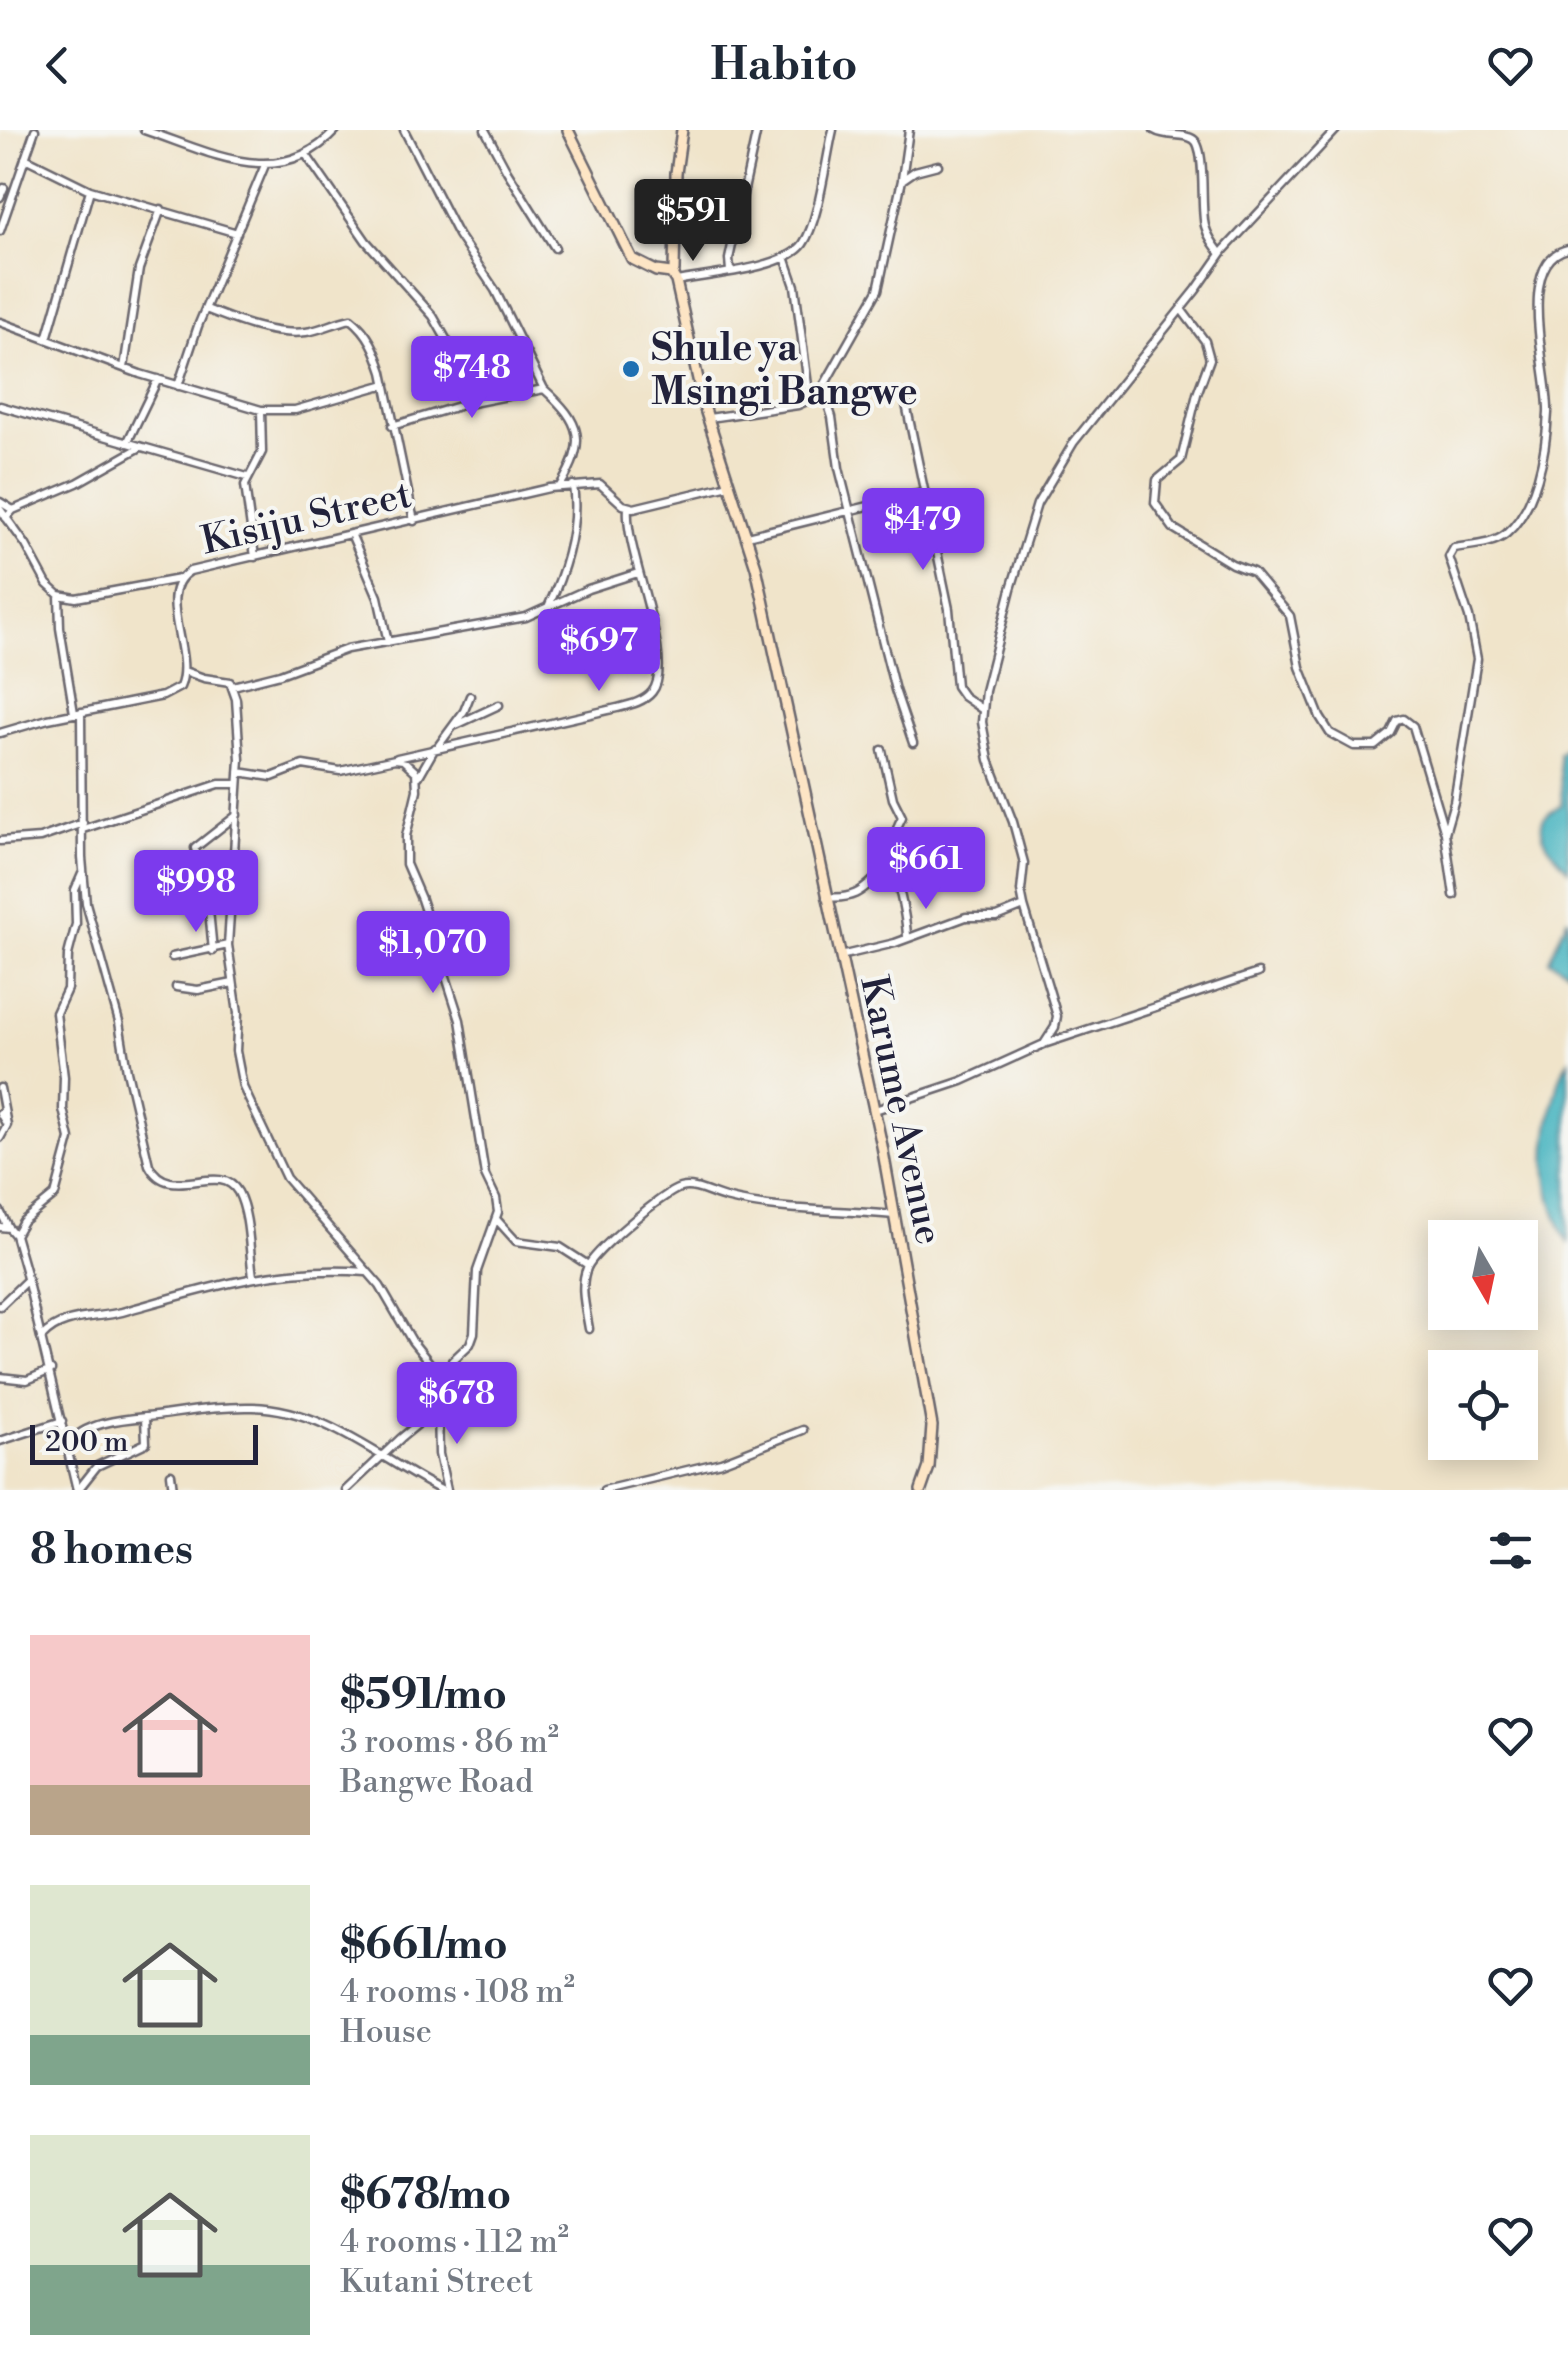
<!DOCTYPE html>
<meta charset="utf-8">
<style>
body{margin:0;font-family:"Libre Bodoni",serif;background:#f6f6f7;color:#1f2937;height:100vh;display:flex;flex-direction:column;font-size:38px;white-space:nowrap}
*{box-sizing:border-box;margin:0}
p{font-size:32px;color:#747a83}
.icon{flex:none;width:55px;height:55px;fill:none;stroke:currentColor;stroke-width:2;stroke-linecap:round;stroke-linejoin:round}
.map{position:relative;height:1360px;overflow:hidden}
.details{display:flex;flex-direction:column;background:#fff;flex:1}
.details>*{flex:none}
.needle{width:65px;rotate:171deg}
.controls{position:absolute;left:1428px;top:1090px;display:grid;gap:20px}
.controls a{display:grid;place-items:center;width:110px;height:110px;border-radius:0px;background:#fff;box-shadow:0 5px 25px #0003;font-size:50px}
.scale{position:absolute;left:30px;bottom:25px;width:228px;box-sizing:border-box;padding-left:10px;border:5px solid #22223b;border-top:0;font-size:28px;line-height:35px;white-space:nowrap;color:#22223b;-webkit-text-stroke:8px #f6f6f2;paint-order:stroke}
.price{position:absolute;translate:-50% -85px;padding:0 22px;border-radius:10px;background:#7c3aed;color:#fff;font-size:32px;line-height:65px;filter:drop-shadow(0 2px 5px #0008)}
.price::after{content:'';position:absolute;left:50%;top:60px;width:30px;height:22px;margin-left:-15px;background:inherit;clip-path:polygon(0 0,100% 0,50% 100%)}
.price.selected{background:#222;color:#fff}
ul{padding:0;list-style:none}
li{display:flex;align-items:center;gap:30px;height:250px;padding:0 30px}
li span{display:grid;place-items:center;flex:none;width:280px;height:200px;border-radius:0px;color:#555}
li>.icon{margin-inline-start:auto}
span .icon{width:120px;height:120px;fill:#fffc;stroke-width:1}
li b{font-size:42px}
h2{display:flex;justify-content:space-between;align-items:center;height:120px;padding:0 30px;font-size:42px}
header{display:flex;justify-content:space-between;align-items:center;height:130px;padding:0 30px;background:#fff;font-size:45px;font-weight:800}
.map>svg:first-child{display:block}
.water{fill:#44b3bf;stroke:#336a7d;stroke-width:2.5}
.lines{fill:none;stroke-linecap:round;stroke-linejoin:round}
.street-casing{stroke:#6a666d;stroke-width:11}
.secondary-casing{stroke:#6a666d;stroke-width:14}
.street{stroke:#fff;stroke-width:6}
.secondary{stroke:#fde5c5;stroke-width:9}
.poi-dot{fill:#1f6fb2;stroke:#f6f6f2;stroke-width:4}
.labels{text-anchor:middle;stroke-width:8;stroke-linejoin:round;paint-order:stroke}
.poi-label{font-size:38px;font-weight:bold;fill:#22223b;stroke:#f6f6f2;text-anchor:start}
.street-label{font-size:38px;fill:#22223b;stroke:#f6f6f2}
</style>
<header><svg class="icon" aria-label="back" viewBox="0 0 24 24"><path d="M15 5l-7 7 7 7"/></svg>Habito<svg class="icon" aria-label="heart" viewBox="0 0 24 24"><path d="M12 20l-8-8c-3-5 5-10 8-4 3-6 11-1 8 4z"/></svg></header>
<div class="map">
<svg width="1568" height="1360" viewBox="0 0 1568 1360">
<rect width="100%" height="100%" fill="#f6f6f2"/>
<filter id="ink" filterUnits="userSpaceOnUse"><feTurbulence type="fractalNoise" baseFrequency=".01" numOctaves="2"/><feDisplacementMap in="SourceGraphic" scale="20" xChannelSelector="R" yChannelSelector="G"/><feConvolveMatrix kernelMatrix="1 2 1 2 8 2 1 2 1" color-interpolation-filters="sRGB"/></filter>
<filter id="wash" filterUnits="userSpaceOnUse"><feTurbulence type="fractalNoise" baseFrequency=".0048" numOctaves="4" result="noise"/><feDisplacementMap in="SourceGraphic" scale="40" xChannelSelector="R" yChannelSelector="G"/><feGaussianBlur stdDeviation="2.25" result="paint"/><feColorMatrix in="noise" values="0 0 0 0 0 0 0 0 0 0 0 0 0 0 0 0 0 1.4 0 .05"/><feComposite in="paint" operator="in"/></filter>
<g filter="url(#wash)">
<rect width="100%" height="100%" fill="#f0e4ca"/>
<!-- water -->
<path class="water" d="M1568,615V739C1558,728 1536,707 1543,690C1546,683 1556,680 1562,675L1559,623Z
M1568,787V841L1549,830Z
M1568,931V1114C1544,1063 1541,1031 1553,976C1557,960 1559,946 1568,931Z"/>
</g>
<g filter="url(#ink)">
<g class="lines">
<!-- street casing -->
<g class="street-casing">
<path id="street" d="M144,0C211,22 279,62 336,0
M404,0L458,105L495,160L544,259C582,293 587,312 560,356
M485,0L507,41L555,118
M1154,0C1167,8 1182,2 1193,9C1207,17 1200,78 1205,96C1208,107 1214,115 1221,124
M307,26L366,111L433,186L454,223L467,274
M25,28L90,60L237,103
M902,49L909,0
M0,67L4,58
M0,101L35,0
M785,127L795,156L810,271
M730,141L729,129L757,0
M676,151C706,145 785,139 803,114C819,91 826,29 833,0
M206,179C236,191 273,206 306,202C321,200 336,192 351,189C369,203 376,221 383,242L414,391
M1181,179L1205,211L1210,229L1197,264L1181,330L1157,350L1155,373L1173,398L1232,434L1253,442L1290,486L1300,537L1320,587L1330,603L1354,616H1375L1391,603L1397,591L1404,589L1413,596L1445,703
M0,192L140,244L261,280H295L386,254
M47,209L90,60
M124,238L139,139L161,79
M178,256L198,196L265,35
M823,260L832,287L839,338L895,560L913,613
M906,274L949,479L956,556L963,566L983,580
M0,276L247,347
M709,288L798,275L818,266L878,160L902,50L915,41L938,35
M392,296L462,275L544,259
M127,313L158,249
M0,372L13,380
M0,379L26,415L47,454L59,465L76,468L179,449
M6,388L13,380L77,353L139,318
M352,406L378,467L388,512
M747,406L925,362
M255,427L245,355L262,322L261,280
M59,465L60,498L74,583
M548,477C566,439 579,397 573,355
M184,541L204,548L230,552L236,569L240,629L228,815L238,883L236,921L243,957L286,1048L380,1156L412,1211L444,1251L446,1261L441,1275L401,1308L346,1360
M233,556L280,544L347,519L526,487L588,459L638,443
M81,582L82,728L86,773L119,892L127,941L149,1035C169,1075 220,1030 238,1062C250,1085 249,1121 253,1146
M456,595L499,575
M0,603L48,589L163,566L180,557C195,523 153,463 190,441L549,358L600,354L623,375L634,378L729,355
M439,615L464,581L470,566
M882,620L893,669L902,687C881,724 907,769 907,808
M397,628L617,578C629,575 644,572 652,562C677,531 624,422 628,378
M239,642L272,647L303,635L340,641L395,629L403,630L416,642L417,660L406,706V734L421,769L460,890L485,1045L496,1068L498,1082L477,1141L474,1203L470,1214L452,1231L442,1249
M419,646L435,618
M83,699L219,654H238
M0,711L40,708L83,693
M895,721L922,727
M1454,765L1445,703L1454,672L1477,529L1469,487L1449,427L1454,418C1470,415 1493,415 1506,404C1537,377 1546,322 1548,283C1550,245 1513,131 1568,119
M826,767C864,771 867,751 894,733
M213,821L208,770L195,718L237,685
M840,826L895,813L966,787H997L1024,776
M172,827L228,815
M176,857L198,860L233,853
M1044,914L1055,897L1057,886L1024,776L1021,761L1024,733L1013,692L989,630L982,592L985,561L1011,459L1037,374L1074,312L1196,160L1224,120L1336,0
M0,958L7,995
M875,980L962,951L1044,914L1258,843
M0,983L7,995L0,1008
M0,1081L8,1097
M497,1090L516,1111L560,1117L588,1135
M0,1097L9,1098L15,1105L25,1140L77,1360
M15,1105L23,1091L55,1065L70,1009L63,979L64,947L56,883L67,859L68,825L76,794L75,760L82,744
M0,1176L28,1149
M589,1199C586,1180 579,1156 587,1138C593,1122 663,1063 680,1058C695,1054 710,1064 725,1068C779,1082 838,1079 894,1085
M42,1207C62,1184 95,1189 122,1182C206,1158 277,1135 366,1142
M0,1247L27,1250L51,1240
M438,1277L439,1324L447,1360
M0,1311L62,1291
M68,1314C84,1293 121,1289 146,1287C181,1283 217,1276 253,1277C325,1279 380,1329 441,1360
M171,1344L173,1360
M78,1360L97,1336L146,1313L145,1287
M604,1360L721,1332L803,1300"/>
</g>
<!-- secondary casing -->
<g class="secondary-casing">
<path id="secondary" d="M568,0L632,129L656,141L671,143
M682,0L676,43L674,141L671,143L676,151L704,276L756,437L882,1016L932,1296L929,1337L921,1360"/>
</g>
<!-- street -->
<use href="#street" class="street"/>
<!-- secondary -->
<use href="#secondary" class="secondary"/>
</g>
</g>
<!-- markers -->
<circle class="poi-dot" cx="631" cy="239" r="10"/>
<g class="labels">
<!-- poi labels -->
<g class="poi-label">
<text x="651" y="230">Shule ya<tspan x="651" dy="44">Msingi Bangwe</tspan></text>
</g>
<!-- street labels -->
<g class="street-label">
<text transform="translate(306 387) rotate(-13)" y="13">Kisiju Street</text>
<text transform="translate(902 980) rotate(78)" y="13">Karume Avenue</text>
</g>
</g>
</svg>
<div class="controls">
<a><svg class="needle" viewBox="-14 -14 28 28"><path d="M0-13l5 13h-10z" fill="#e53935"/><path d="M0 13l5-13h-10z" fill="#747a83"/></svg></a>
<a><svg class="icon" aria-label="locate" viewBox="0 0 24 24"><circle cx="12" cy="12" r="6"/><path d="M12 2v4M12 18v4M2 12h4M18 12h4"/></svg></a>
</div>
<div class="scale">200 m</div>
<b class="price selected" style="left:693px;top:134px">$591</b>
<b class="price" style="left:472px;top:291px">$748</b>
<b class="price" style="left:923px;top:443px">$479</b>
<b class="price" style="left:599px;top:564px">$697</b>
<b class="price" style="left:926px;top:782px">$661</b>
<b class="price" style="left:196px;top:805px">$998</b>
<b class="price" style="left:433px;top:866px">$1,070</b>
<b class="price" style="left:457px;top:1317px">$678</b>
</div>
<section class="details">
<h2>8 homes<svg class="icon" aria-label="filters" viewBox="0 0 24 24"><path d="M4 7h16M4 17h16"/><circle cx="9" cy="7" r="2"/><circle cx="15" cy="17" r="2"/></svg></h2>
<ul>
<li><span style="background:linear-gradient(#f6c9c9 75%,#b9a48a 0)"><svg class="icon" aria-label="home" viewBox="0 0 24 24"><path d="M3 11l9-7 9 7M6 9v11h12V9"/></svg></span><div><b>$591/mo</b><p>3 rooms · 86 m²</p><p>Bangwe Road</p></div><svg class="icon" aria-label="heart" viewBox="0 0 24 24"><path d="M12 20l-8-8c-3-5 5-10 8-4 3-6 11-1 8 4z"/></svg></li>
<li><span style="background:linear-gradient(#dfe7d0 75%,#7fa58c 0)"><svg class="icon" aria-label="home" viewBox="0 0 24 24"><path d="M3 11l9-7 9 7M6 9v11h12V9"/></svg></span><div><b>$661/mo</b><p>4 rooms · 108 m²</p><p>House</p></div><svg class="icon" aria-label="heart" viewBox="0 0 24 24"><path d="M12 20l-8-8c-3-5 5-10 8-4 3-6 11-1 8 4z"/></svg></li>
<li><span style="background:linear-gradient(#dfe7d0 65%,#7fa58c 0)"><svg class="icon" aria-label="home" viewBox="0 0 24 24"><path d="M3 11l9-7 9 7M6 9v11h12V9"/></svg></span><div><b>$678/mo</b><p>4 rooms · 112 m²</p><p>Kutani Street</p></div><svg class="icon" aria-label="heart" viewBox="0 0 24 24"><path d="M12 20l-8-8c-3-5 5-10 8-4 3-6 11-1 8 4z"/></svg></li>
</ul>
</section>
